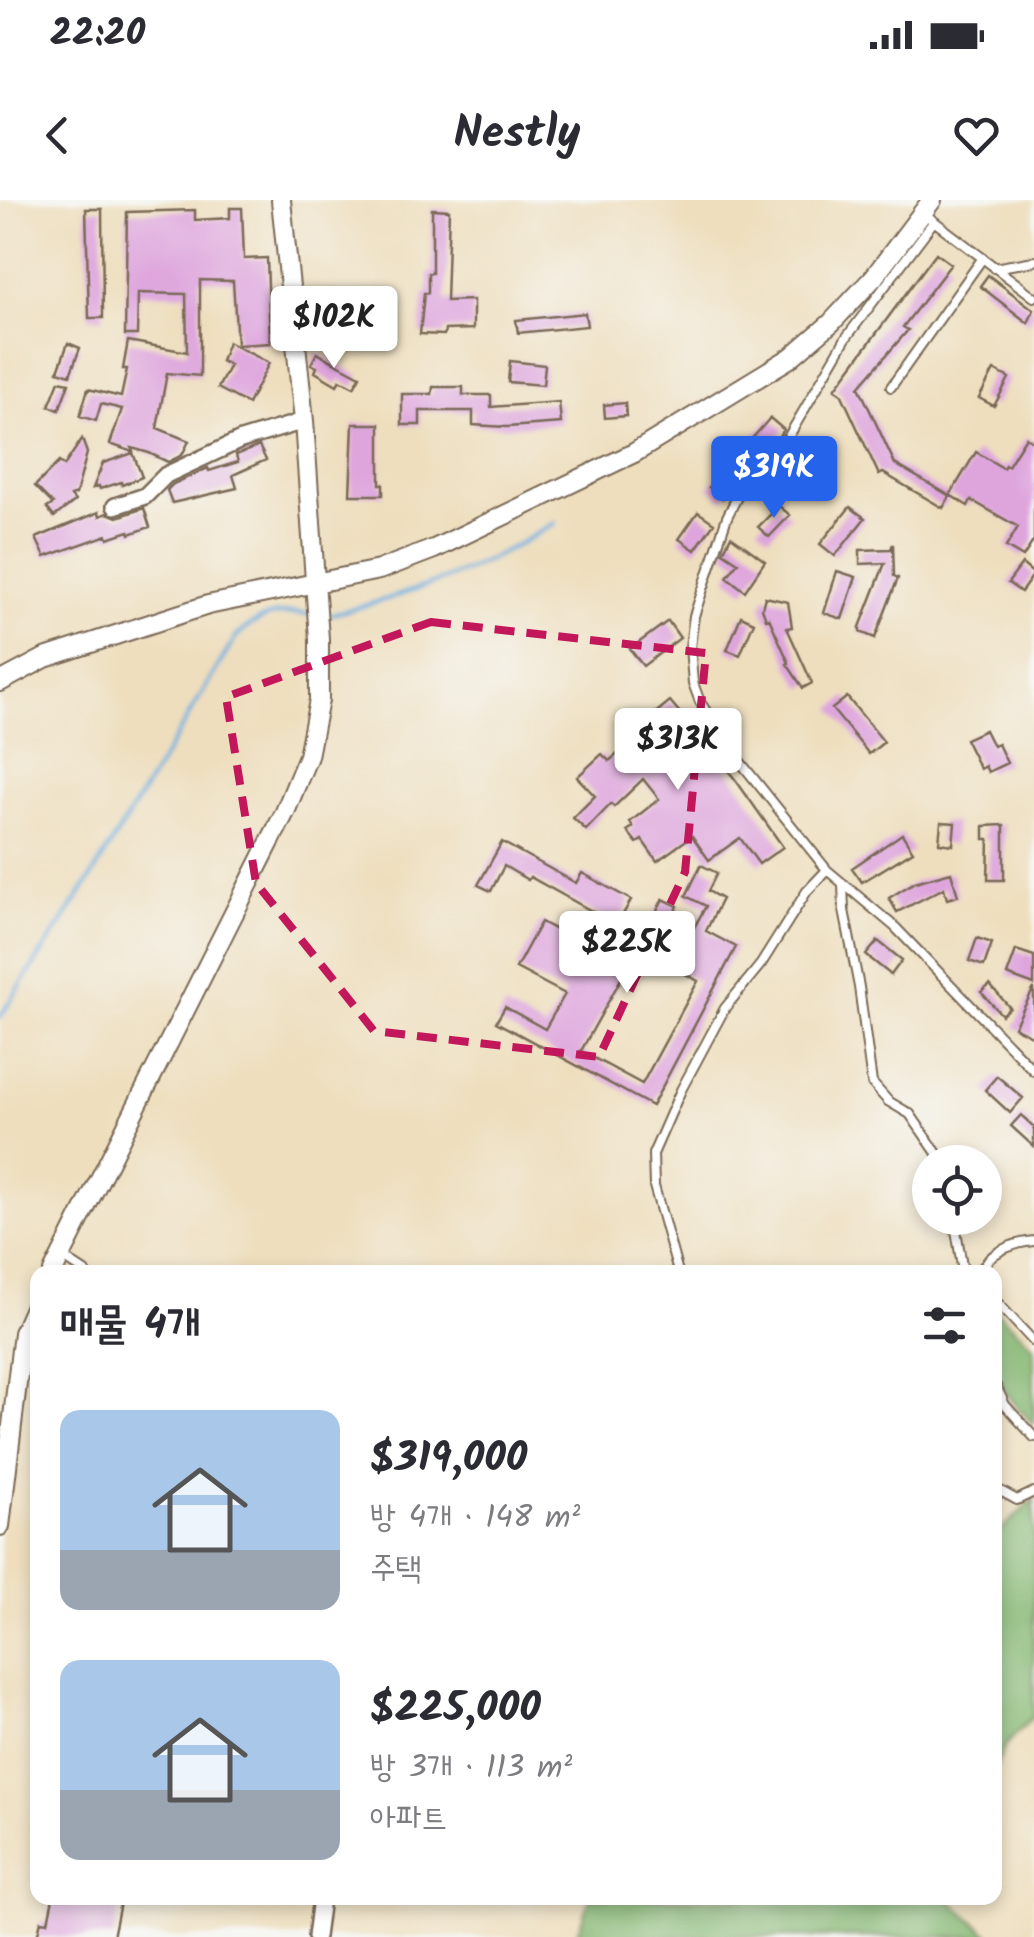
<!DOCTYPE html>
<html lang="ko">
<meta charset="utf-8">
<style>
body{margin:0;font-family:Kalam,"Poor Story",sans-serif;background:#f2f2f3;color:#2b2b33;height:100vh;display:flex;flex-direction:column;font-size:38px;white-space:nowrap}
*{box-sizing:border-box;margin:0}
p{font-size:32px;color:#7c7c81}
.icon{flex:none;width:55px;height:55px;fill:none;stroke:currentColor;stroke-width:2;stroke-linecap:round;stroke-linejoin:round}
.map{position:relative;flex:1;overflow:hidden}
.details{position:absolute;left:30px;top:1065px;width:972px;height:640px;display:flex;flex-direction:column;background:#fff;border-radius:20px;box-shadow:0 5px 15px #0003}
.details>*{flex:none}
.fabs{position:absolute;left:912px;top:945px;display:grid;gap:20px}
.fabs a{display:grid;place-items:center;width:90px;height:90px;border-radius:50%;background:#fff;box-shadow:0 5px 15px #0003;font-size:50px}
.price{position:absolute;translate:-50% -85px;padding:0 22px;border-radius:10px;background:#fff;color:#222;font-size:32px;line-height:65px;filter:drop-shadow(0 2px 5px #0008)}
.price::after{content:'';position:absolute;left:50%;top:60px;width:30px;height:22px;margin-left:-15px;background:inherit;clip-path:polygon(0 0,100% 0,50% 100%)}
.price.active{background:#2563eb;color:#fff}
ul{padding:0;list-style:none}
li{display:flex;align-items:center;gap:30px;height:250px;padding:0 30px}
li span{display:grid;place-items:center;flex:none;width:280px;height:200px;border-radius:20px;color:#555}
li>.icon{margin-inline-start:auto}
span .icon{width:120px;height:120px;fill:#fffc;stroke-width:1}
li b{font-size:42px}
h2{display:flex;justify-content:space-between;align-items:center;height:120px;padding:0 30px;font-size:42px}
.status{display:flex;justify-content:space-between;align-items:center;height:70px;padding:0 50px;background:#fff;direction:ltr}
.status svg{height:28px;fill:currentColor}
header{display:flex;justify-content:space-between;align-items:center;height:130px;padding:0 30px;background:#fff;font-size:45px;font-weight:800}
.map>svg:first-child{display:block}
.forest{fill:#86b873;stroke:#607148;stroke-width:2.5}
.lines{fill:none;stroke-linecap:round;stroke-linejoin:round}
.stream{stroke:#6baee0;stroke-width:4}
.building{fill:#dea5dd;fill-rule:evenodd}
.service-casing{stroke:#7a6956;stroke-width:12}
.minor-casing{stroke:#7a6956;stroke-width:20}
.tertiary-casing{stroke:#7a6956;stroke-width:22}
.service{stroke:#fff;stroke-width:8}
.minor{stroke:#fff;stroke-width:15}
.tertiary{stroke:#fff;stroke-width:18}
.marked{fill:none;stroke:#c2185b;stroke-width:8;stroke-dasharray:20 12;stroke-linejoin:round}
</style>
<div class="status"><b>22:20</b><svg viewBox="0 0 49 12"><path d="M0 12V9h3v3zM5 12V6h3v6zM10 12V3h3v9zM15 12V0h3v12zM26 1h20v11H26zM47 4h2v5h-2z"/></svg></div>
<header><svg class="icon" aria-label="back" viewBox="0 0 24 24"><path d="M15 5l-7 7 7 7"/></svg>Nestly<svg class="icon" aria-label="heart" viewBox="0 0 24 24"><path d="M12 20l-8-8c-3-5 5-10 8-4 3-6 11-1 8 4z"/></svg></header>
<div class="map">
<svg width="1034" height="1737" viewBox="0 0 1034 1737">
<rect width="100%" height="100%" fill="#f6f6f2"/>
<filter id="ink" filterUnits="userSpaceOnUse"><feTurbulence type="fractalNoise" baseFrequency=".01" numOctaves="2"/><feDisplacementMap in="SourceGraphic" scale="20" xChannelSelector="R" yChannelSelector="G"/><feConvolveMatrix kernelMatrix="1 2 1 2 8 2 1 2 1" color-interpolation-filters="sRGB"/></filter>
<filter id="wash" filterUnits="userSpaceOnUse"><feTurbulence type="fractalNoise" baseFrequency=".0048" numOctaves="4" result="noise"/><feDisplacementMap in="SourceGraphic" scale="40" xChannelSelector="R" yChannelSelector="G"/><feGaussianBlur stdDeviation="2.25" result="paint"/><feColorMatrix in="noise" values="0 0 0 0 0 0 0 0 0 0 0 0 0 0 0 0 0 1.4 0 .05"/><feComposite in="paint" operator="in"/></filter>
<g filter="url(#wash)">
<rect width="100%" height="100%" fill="#eedebd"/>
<!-- forest -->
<path class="forest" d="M995,1110L1034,1146V1224C989,1183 995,1166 995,1110Z
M1034,1299V1515L1005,1546L995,1569V1336Z
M590,1698H947L992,1737H576Z"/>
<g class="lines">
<!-- stream -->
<path class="stream" d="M332,414C415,394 482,368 555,323
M0,817L89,681L236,437C258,415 279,411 309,414"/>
</g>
<g id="blocks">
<!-- building -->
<path class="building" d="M230,8H242L244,59L267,58L270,143L237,145L233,81L200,80V176L167,173L157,228L189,241L182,255L168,262L149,253L132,248L133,252L110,244L122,209L101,204L96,221L80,216L88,189L121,197L127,169H123L128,141L187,152L186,94L138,93L137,135H125L127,12L195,10V20L230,18Z
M86,9H102L103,118H89Z
M432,9L449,10L446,101L473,100V129L445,130L444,135L420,134L424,93H428V73H432Z
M936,53L951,64L903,127L908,130L859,187L895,264L950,296L943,308L883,273L879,275L841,193L835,189Z
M988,75L1034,110L1028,123L980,86Z
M585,113L587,126L518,133L516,120Z
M228,142L269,163L248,204L218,188L230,165L221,161Z
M68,143L80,148L70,175L58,171Z
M317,153L360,176L354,187L340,180L337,185L315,172L317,167L311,164Z
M510,161L545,165L543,185L508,182Z
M994,170L1009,178L994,206L979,198Z
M59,181L69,183L59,210L49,206Z
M433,187H463V195H491V207L559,202L561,223L507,227L473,225V211H420V225H402V194H432Z
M625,203L626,216L605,218L604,205Z
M770,218L784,230L757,262L743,249Z
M353,224H380V284H383V295H350Z
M1026,237L1034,242V340L1023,357L1006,347L1018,327L971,300L968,306L950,295L976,252L1003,268L1005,265L1008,266Z
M82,239L87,253L76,294L71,296L75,301L54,317L47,308L53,304L35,286L59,262L64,266Z
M259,246L266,260L233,275L237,288L172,303L167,290L173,284L208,268L209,271L238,262L236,255Z
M133,253L142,277L122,285L121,282L100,289L99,286L93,288L103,263Z
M728,264L742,276L723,299L709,287Z
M779,306L790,315L769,337L758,327Z
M850,307L865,318L835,356L820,344Z
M144,308L150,327L130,334L129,331L108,338L107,335L45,357L36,338L99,312L100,316L107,313L118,317Z
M698,312L714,323L695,350L679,339Z
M731,336L765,361L745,391L727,377L738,362L723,352Z
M893,344L894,376L898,378L875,438L860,432V427L885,363L860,364V350L891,349Z
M1022,364L1034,374L1021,392L1008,383Z
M837,371L856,377L842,419L824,413Z
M765,397L788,402L792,427L787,428L812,483L803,488L787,464L789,463L769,418L766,419L762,408Z
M741,416L754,422L740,455L727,450Z
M668,421L680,438L643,466L630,449Z
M847,497L884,542L869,554L832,509Z
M670,501L735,579L783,647L759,664L740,638L709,660L692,636L657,661L642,640L637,643L627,631L633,627L630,622L659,599L643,579L614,607L611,604L586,630L573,618L595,596L577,577L602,554L609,561L652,526L647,520Z
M985,530L993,546L998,544L1007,563L988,572L985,566L980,569L965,539Z
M941,622L955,623L953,645L939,643Z
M1004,625V680H988L989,639H984V626Z
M902,634L913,651L862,682L852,668Z
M502,642L576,683L582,673L631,700L617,725L530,677L528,680L504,666L491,691L478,685Z
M701,665L717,673L708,691L722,699L706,731L736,747L652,906L496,822L505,807L545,829L565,794L516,768L541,722L610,759L628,726L644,735L663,699L678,706L659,743L679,754L706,706L686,696ZM638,748L698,781L642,884L581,851Z
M951,672L958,696L947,699L944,688L897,712L889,698L915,682Z
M977,738L992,743L984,766L969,761Z
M878,741L902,760L891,775L866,755Z
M1016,750L1034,756V785L1007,775Z
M990,785L1010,808L1002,815L981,792Z
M1034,788V837L1014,827Z
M997,876L1023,898L1010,913L985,890Z
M1021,915L1034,927V947L1011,926Z
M53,1698H121L113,1737H37L41,1721L48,1722Z"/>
</g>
</g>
<g filter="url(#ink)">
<use href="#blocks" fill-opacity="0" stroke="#7a6956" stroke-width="2.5"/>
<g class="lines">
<!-- service casing -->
<g class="service-casing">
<path id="service" d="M922,12L1034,97
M934,21L846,138L786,241L739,293L727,317L694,416L690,447L693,483L700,502L738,559L827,670L895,727L1034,871
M994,68L1034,61
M891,187L982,59
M843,684L844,710L859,787L872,883L888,901L910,914L943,962
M954,1018L963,1072
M62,1057L85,1072
M678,1072L654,986L653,954L681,890L725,808L761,764L807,691L827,670
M981,1072C988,1052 1013,1043 1034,1041
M995,1100L1034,1142
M995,1184L1005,1205L1034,1237
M995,1288L1017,1300L1034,1292"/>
</g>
<!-- minor casing -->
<g class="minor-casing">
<path id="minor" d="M115,306L145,296L166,275L241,240L304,221
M316,1737L321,1698"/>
</g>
<!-- tertiary casing -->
<g class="tertiary-casing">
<path id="tertiary" d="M0,482L45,458L208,405L379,370L434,349L634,253L790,158L831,123L874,77L932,0
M53,1072L285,612L308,556L319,500V439L304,221L281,0
M0,1326L23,1133L38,1099"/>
</g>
<!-- service -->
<use href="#service" class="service"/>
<!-- minor -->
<use href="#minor" class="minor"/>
<!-- tertiary -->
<use href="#tertiary" class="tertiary"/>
</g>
</g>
<!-- marked area -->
<path class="marked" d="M431,422L706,453L685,672L599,857L374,831L256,683L226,497Z"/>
</svg>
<div class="fabs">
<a><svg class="icon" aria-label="locate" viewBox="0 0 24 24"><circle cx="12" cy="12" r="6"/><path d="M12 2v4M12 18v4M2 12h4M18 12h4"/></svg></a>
</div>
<b class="price" style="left:334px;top:171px">$102K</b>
<b class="price active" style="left:774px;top:321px">$319K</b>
<b class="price" style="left:678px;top:593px">$313K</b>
<b class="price" style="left:627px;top:796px">$225K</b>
<section class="details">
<h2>매물 4개<svg class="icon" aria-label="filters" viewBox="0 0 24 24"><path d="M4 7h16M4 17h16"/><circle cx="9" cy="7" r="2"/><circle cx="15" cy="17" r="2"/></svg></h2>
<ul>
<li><span style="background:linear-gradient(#a9c7e8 70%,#9aa5b1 0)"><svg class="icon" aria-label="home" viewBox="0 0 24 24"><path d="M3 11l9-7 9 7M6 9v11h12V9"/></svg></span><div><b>$319,000</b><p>방 4개 · 148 m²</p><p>주택</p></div></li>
<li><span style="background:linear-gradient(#a9c7e8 65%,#9aa5b1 0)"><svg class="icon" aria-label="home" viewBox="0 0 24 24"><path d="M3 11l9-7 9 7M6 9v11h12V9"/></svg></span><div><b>$225,000</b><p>방 3개 · 113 m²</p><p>아파트</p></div></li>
</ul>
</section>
</div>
